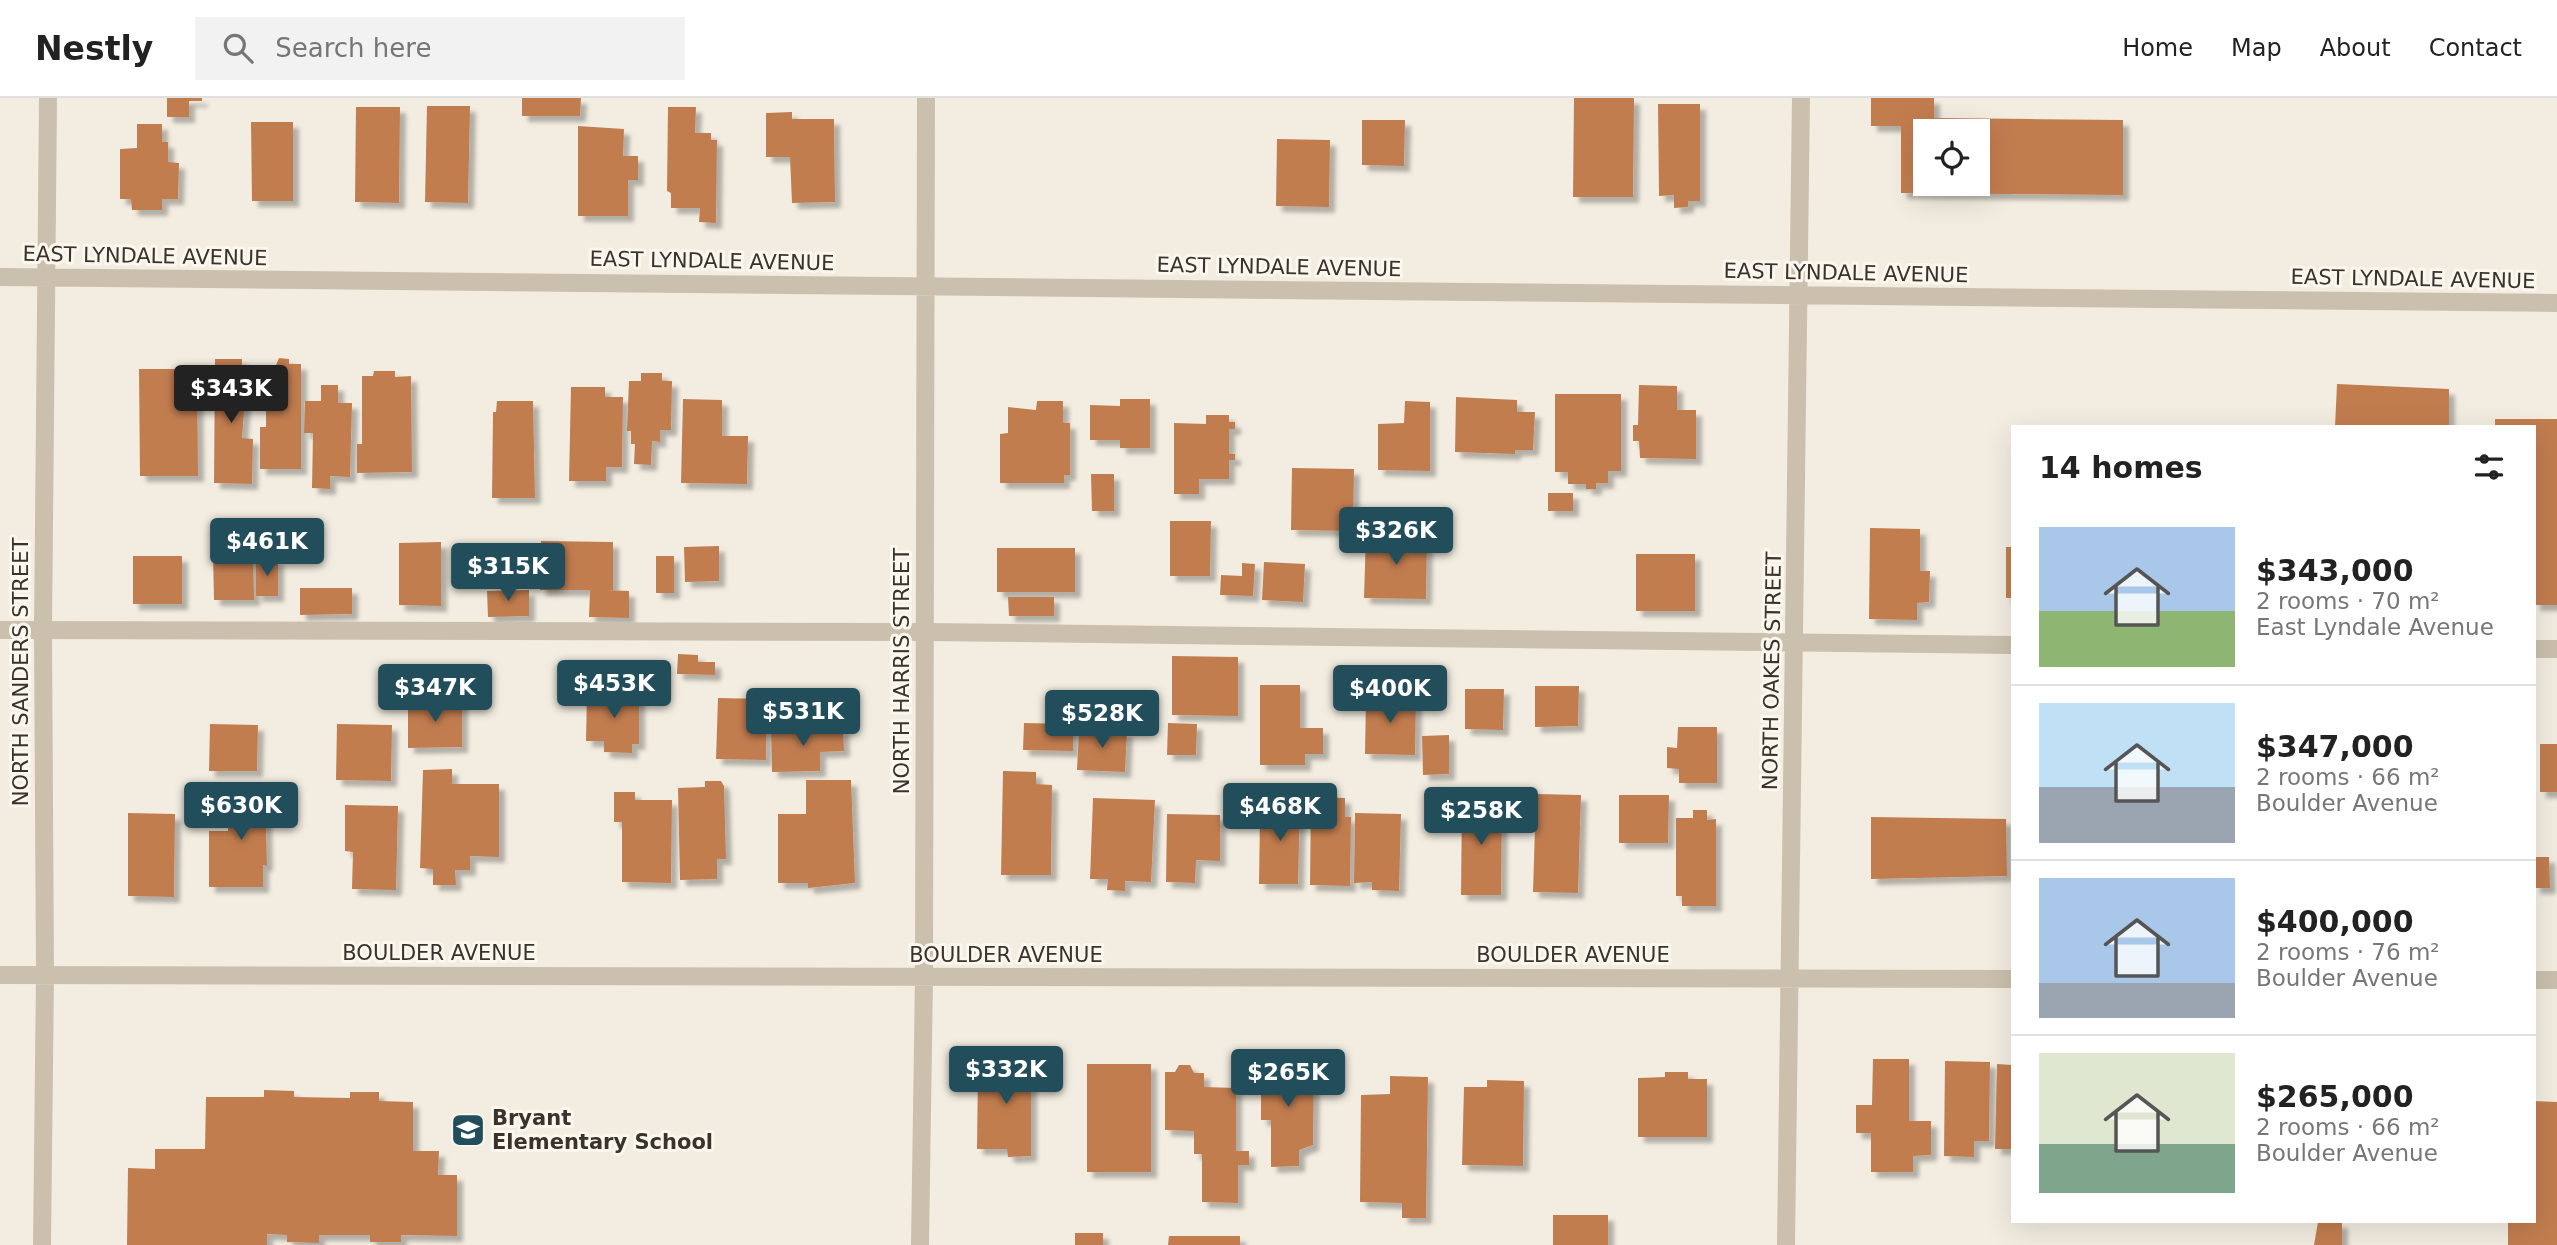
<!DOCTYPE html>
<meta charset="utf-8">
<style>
body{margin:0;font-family:"DejaVu Sans",sans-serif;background:#f2f2f2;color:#222;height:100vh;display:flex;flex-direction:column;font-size:26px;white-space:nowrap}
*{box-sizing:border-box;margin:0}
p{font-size:23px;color:#767676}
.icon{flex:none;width:38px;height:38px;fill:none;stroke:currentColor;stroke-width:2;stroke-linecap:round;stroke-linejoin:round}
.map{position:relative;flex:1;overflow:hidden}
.details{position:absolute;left:2011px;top:327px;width:525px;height:798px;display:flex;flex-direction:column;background:#fff;border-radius:0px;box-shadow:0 7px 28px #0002}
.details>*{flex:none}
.fabs{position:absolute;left:1913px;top:21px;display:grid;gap:14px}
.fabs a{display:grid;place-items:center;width:77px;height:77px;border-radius:0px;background:#fff;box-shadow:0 7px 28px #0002;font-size:35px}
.price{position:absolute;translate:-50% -60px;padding:0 16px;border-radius:7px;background:#224e5b;color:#fff;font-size:23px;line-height:46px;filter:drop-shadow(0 2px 4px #0008)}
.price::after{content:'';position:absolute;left:50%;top:42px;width:21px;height:16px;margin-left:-10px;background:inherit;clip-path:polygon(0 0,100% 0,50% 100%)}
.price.current{background:#222;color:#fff}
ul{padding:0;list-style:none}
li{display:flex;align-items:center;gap:21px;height:175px;padding:0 28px}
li+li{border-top:2px solid #e0e0e0}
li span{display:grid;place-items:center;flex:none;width:196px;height:140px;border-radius:0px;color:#555}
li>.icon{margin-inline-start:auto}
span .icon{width:84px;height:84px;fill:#fffc;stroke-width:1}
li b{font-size:30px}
h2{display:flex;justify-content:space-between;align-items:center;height:84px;padding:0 28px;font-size:30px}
header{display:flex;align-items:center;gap:42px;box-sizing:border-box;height:98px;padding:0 35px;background:#fff;border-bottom:2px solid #e0e0e0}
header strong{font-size:33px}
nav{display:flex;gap:38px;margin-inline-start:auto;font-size:24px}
.search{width:490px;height:63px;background:#f2f2f2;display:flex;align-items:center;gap:18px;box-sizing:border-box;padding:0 24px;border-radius:0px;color:#767676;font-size:26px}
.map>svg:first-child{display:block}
.building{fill:#c27d50;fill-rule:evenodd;filter:url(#shadow)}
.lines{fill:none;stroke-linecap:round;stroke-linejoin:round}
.service{stroke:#cbc0ad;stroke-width:18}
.minor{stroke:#cbc0ad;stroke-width:18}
.labels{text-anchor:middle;stroke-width:6;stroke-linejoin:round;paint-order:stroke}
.street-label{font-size:21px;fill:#3a322b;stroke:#faf7ee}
.poi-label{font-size:21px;font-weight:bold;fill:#3a322b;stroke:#faf7ee;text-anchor:start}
</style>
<header>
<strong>Nestly</strong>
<div class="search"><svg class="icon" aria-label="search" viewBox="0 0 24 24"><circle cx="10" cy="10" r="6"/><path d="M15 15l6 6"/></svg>Search here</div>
<nav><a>Home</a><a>Map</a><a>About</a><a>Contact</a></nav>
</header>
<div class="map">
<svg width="2557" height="1147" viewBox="0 0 2557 1147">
<defs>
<filter id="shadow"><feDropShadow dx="6" dy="6" stdDeviation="2" flood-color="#0004"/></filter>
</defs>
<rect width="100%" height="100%" fill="#f3ede1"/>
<!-- building -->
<path class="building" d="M167,0H202V3H189V19H167Z
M522,0H581L580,18H522Z
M1574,0H1634L1633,99H1573Z
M1871,0H1934V20L2123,22V97L1901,95V28H1871ZM1925,33H1978V86H1925Z
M1658,6H1700V103H1688V109L1674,110V97L1659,98Z
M427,8H470L468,105L425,104Z
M356,9H400L399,105L355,104Z
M668,9H696L695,35H711V42H717L716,125L699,124L700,110H671V95L667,93Z
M792,14V21H834L835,104L792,105L790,59H766V15Z
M1362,22H1405L1404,68L1362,67Z
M251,24H293V103H252Z
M137,26H162V44H168V64L179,65L178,101H162V112H132L131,101H120V51L137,50Z
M578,28L624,31L623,58H638V82H628V118H578Z
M1277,41L1330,42L1329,109L1276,108Z
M279,260L289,261V266H301V371H260V329H266V267H276Z
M215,261H242V276H247L242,340L253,341L252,386L214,385Z
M139,271H197L198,378H140Z
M374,273H395V279L411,278L412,374L357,375V346H362V278H373Z
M641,275H662V283H672L671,332H660V344L652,343L651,367L634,366L635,346H631V333H627L629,283H641Z
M2337,286L2449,291V329H2335Z
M321,287H338V305H352L350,379L330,378V391L312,390L313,335H304L305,303H321Z
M1639,287L1677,288V312H1696V361L1640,360L1639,343H1633V327H1638Z
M571,289H605V299H623L622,369H606V383H569Z
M1555,296H1621V373H1608V385H1596V391H1586V386H1568V374H1555Z
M1456,299L1517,302V314H1535L1533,352H1515V356L1455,354Z
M683,301L722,302V338H748L747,386L681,385Z
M1120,301H1150V350H1120V342H1090V307L1120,308Z
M497,303H533L535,400H492L493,314H496Z
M1037,303H1063V325H1070V377H1064V385H1000V336L1008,335V309L1036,312Z
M1405,303L1430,304V373L1378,372V326L1404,325Z
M1206,317H1229V324H1235V331H1229V356H1235V362H1229V381H1199V396H1174V325L1206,326Z
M2495,321H2557V507H2534V329H2495Z
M1292,370L1354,371L1353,433L1291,432Z
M1091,376H1114V413H1092Z
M1548,395H1573V413H1548Z
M1170,423H1211L1210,478H1170Z
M1870,430L1920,431V473H1930L1929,504L1917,505V522L1869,521Z
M1366,436L1427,438L1426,501L1364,500Z
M541,443L613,444V492H605L629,493V520L589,519L590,492H540Z
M441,444V508L399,507V445Z
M719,448V483L685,484L684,449Z
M2006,449H2012V500H2006Z
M997,450H1075V494H997Z
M253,455L254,502H214L213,456Z
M1636,456H1695V513H1636Z
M133,458H182V506H133Z
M656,458H674V495H656Z
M278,461V498H256V462Z
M1264,464L1305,466L1303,504L1262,502Z
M1242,465L1255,466L1253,498L1220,497L1221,477L1242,478Z
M300,490H352V516L300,517Z
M529,492V518L488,519L487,493Z
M1008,499H1054V518H1009Z
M678,556L698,557V564H715V577L677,576Z
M1172,558L1238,559V618L1172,617Z
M1260,587H1300V630H1323V656H1305V667H1260Z
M1535,588H1579L1578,628L1535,629Z
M1465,591H1504L1503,632L1465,631Z
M587,594H639V646H632V655L604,654V643H586Z
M1366,597L1416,598L1415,657L1365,656Z
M718,600L767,601L766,662L716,661Z
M462,603V649L408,650V604Z
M1024,625L1073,626V653L1023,652Z
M1168,625L1197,626L1196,657H1167Z
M210,626L258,627L257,673H209Z
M337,626L392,627L391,683L336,682Z
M1678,629H1717V685H1679V671L1667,670V649L1677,650Z
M843,630L844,653L820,654V673L772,674L771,631Z
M1079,631L1127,633L1125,674L1077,672Z
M1449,637V676L1423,677L1422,638Z
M2540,646H2557V694H2540Z
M452,671V686H499V759L470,758V772H455L456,787H433V771L420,770L423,672Z
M1003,673L1036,674V686L1052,687L1051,777H1001Z
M806,682H851L855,785L808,790V785H778V716H806Z
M705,683H721L724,688L726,761H717V781L680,782L678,690L705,689Z
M265,688L267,768L263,767V789H209V733H228L229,689Z
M614,694H635V702H672L671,785L622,784V724H614Z
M1536,696L1581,697L1578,795L1533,794Z
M1619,697H1669L1668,745H1619Z
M1311,699L1345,700V719H1351L1350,788L1310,787Z
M1093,700L1155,702L1151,784L1125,783V793L1107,792L1108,781H1090Z
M1266,701L1300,702L1298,786H1259L1260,718H1265Z
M1462,701H1502L1501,797H1461Z
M345,707L398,708L396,792L352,791L353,754L345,753Z
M1693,712H1707V722L1716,721V808H1682V798H1676V720H1693Z
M128,715L175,716L174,799L128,798Z
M1355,715L1401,716L1399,793L1372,792V784L1354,785Z
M1167,716L1220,717V763L1196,762L1195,785L1166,784Z
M1871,719L2006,721L2007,778L1871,781Z
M2534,759H2549L2550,790H2534Z
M1006,956H1022L1031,964V1058L1008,1059L1007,1051H977L978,970L998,971V962Z
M1873,961H1909V1023H1931V1057L1913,1058V1074H1871V1035H1856V1007H1872Z
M1265,962H1308V970H1314L1313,1047L1299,1052V1068L1271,1069V1022H1261V972H1265Z
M1945,963L1990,964L1989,1043H1974V1059L1944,1058Z
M1087,966H1151V1074H1087Z
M1997,966L2012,967V1051H1995Z
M1179,967H1190L1194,975H1204V989L1236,990V1053H1249V1067H1238V1105L1202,1104V1056H1194V1033L1165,1032V974H1175Z
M1665,974H1688V981H1707V1039H1638V980L1665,979Z
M1390,978L1428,979L1426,1120H1402V1105L1360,1104L1361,997L1390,996Z
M1487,982L1524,983L1523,1068L1462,1067L1464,989H1487Z
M264,992L294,993V999L350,1000V994H379V1003L413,1004V1053H439L438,1077H457V1138L401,1137V1144H370V1137H319V1145L287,1144V1137L267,1136V1147H127L128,1070L155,1071V1051H205L206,999H264Z
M2534,1003L2557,1004V1147H2508V1124H2534Z
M1553,1117H1608V1147H1553Z
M2318,1124H2342V1147H2314Z
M1075,1135H1103V1147H1075Z
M1169,1138H1240V1147H1168Z"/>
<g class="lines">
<!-- service -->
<path class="service" d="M0,532L925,534L2012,547
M2534,551H2557"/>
<!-- minor -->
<path class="minor" d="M0,179L2557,205
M0,877L2012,881
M2534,882H2557
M42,1147L45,877L43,532L48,0
M920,1147L924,879L926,0
M1786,1147L1801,0"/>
</g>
<!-- icons -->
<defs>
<g id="school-square" transform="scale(1.75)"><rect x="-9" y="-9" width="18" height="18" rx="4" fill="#224e5b" stroke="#faf7ee"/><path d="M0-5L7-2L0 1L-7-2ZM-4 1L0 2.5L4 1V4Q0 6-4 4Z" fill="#fff"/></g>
</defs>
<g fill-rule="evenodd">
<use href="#school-square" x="468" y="1032"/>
</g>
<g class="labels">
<!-- street labels -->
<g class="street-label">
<text transform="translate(145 158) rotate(1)" y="7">EAST LYNDALE AVENUE</text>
<text transform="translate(712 163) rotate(1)" y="7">EAST LYNDALE AVENUE</text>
<text transform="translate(1279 169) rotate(1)" y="7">EAST LYNDALE AVENUE</text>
<text transform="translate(1846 175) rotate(1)" y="7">EAST LYNDALE AVENUE</text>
<text transform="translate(2413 181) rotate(1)" y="7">EAST LYNDALE AVENUE</text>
<text transform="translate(902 573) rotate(-90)" y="7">NORTH HARRIS STREET</text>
<text transform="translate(1772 573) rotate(-89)" y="7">NORTH OAKES STREET</text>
<text transform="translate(21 574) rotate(-90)" y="7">NORTH SANDERS STREET</text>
<text x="439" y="862">BOULDER AVENUE</text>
<text x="1006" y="864">BOULDER AVENUE</text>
<text x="1573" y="864">BOULDER AVENUE</text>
</g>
<!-- poi labels -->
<g class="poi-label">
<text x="492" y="1027">Bryant<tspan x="492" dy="24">Elementary School</tspan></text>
</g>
</g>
</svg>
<div class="fabs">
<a><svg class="icon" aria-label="locate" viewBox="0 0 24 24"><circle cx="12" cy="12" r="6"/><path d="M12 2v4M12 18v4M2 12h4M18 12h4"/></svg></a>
</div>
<b class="price current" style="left:231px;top:327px">$343K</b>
<b class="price" style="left:1396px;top:469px">$326K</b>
<b class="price" style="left:267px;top:480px">$461K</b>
<b class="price" style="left:508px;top:505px">$315K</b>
<b class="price" style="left:614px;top:622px">$453K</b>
<b class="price" style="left:435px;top:626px">$347K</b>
<b class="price" style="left:1390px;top:627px">$400K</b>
<b class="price" style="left:803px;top:650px">$531K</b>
<b class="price" style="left:1102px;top:652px">$528K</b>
<b class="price" style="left:241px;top:744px">$630K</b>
<b class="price" style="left:1280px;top:745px">$468K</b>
<b class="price" style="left:1481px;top:749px">$258K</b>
<b class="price" style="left:1006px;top:1008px">$332K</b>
<b class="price" style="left:1288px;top:1011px">$265K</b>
<section class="details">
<h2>14 homes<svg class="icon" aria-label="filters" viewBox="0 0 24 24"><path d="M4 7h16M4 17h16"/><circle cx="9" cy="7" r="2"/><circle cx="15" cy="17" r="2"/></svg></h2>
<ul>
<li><span style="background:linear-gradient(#a9c7e8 60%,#8fb573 0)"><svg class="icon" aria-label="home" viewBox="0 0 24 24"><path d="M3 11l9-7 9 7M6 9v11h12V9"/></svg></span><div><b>$343,000</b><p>2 rooms · 70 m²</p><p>East Lyndale Avenue</p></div></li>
<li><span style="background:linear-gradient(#bfe0f5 60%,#9aa5b1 0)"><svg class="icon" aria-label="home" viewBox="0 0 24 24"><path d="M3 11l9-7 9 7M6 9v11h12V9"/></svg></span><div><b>$347,000</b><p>2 rooms · 66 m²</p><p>Boulder Avenue</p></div></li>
<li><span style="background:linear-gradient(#a9c7e8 75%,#9aa5b1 0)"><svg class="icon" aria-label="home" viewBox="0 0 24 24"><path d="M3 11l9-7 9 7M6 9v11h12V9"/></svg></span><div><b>$400,000</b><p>2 rooms · 76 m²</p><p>Boulder Avenue</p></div></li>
<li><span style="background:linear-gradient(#dfe7d0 65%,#7fa58c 0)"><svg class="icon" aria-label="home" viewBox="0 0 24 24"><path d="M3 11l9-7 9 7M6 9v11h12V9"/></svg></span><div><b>$265,000</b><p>2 rooms · 66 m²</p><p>Boulder Avenue</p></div></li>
</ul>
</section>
</div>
